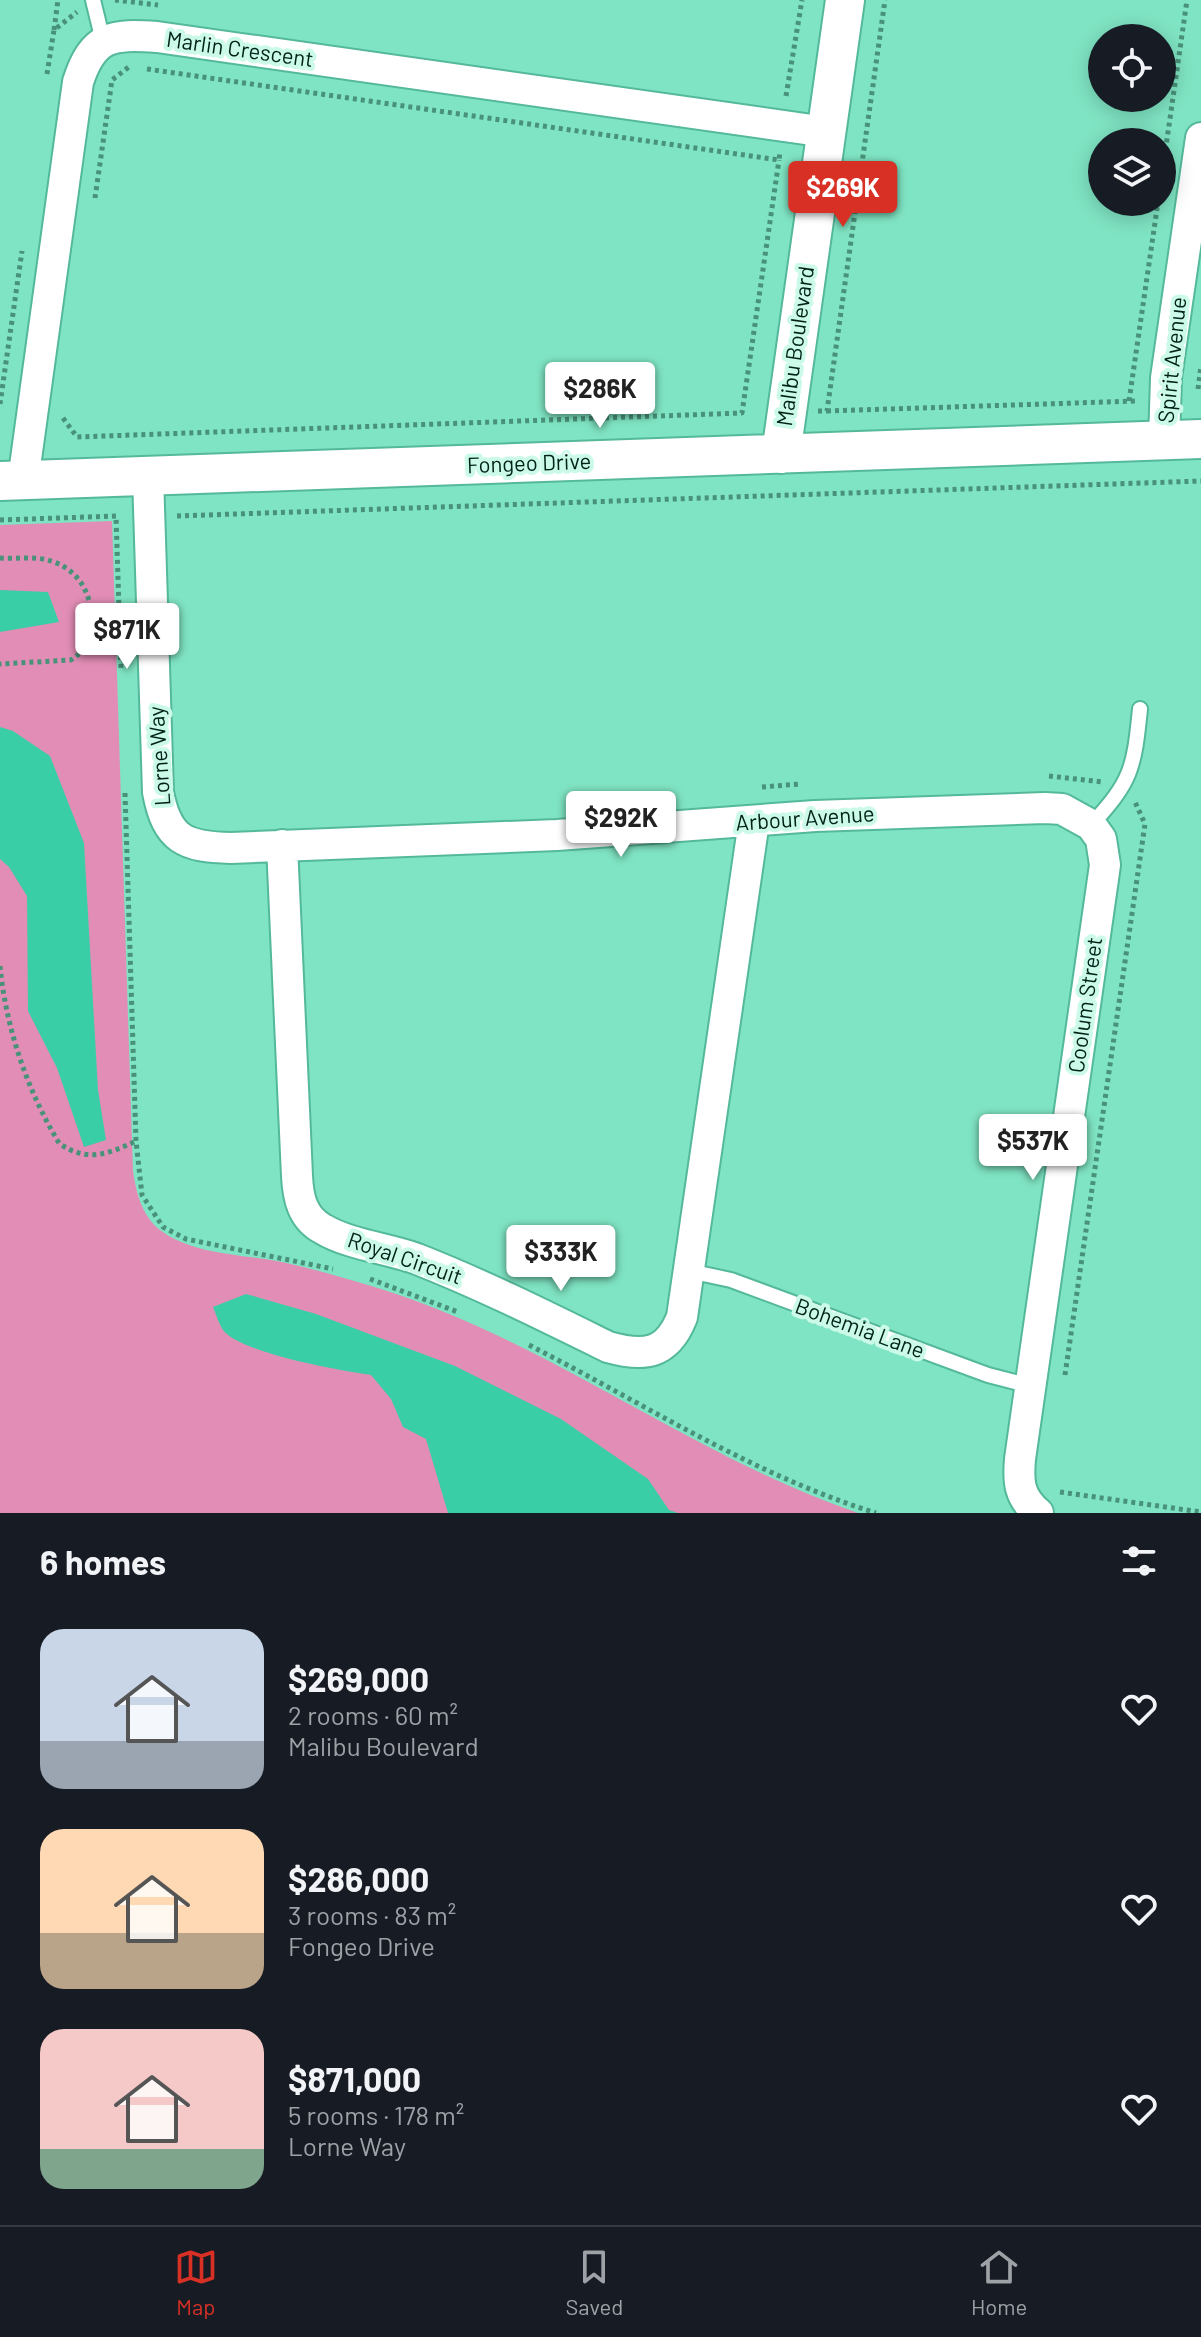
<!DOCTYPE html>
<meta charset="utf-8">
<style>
body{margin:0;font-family:Barlow,sans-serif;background:#20242c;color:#f1f3f6;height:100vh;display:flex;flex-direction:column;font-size:30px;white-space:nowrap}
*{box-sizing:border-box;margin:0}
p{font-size:26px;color:#9ea1a6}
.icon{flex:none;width:44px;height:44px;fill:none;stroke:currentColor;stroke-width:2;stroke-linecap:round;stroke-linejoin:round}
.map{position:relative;height:1513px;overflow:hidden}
.panel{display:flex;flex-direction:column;background:#171b24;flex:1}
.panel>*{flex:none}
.fabs{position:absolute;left:1088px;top:24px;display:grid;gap:16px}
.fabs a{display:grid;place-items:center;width:88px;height:88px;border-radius:50%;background:#171b24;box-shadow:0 4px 20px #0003;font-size:40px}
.price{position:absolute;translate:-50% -68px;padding:0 18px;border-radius:8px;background:#fff;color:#222;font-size:26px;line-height:52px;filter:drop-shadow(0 2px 4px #0008)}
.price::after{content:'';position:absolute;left:50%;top:48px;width:24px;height:18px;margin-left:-12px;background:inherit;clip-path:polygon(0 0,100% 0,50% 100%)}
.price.on{background:#d93025;color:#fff}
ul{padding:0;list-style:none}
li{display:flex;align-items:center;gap:24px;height:200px;padding:0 40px}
li span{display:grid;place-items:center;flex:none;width:224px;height:160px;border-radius:24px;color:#555}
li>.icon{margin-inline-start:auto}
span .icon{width:96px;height:96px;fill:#fffc;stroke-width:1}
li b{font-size:34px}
h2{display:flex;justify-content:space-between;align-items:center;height:96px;padding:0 40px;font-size:34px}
.tabs{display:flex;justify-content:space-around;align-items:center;height:112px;border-top:2px solid #363941;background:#171b24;font-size:22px;color:#9ea1a6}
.tabs a{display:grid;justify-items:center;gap:4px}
.tabs .on{color:#d93025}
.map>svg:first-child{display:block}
.green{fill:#e28db5}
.water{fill:#3acea6}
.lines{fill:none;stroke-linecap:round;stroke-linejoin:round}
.service-casing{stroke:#54b99a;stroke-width:18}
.minor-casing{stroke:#54b99a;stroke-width:34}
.tertiary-casing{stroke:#54b99a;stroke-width:42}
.path{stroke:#49927a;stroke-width:5;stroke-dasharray:4 4;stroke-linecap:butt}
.service{stroke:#fff;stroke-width:14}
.minor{stroke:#fff;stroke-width:30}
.tertiary{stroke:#fff;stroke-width:38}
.labels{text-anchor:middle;stroke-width:8;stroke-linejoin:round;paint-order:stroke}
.street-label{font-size:22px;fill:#012218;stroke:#cbfae8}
</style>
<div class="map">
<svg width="1201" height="1513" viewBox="0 0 1201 1513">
<rect width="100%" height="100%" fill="#7fe4c3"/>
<!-- green -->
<path class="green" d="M112,521L133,1171C136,1192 142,1216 160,1230C193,1255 242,1254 282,1262C315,1269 348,1279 381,1289C550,1342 689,1455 858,1513H0V525Z"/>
<!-- water -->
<path class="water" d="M0,590L48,592L59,622L0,632Z
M0,727L13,731L50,756L84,843L98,1090L106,1140L84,1147L57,1068L28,1011L27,896L9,867L0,859Z
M246,1294L316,1314L455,1366L561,1419L648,1479L669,1510L678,1513H448L426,1439L403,1427L391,1399L371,1375C342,1371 240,1353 223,1330C219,1324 216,1314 213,1307Z"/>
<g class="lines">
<!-- service casing -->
<g class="service-casing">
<path id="service" d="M93,0L103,41
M1091,825C1132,781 1134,768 1140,709
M689,1271L731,1280L988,1375L1031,1386"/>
</g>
<!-- minor casing -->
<g class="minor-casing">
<path id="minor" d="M1164,441L1166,378L1201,138
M148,476L158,792C167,840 185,847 231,848L557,835L815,816L1045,808L1062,809L1091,825L1101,839L1105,865L1020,1459C1018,1482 1019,1497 1038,1513
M23,481L78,82C93,35 112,34 157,37L826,132
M282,845L297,1176C298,1197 302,1218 323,1229C350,1245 387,1248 417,1259C483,1285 545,1316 608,1347C644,1357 667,1355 682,1317L754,821"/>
</g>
<!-- tertiary casing -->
<g class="tertiary-casing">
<path id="tertiary" d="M781,454L845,0
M0,481L1201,439"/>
</g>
<!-- path -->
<path class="path" d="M115,0L158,5
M54,30L58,0
M147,69L779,160L780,152
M47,74L54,30L77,12
M786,96L802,0
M1162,174L1187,0
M95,198L112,80L130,66
M1198,389L1201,366
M1129,401L1158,202
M0,404L22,251
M818,411H827L885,0
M827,411L1137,401
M63,418L77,437L742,413L779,160
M177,516L1201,481
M0,520L116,516L121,671
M0,558C16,559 37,556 51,561C89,573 96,611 91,645L71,660L0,664
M1049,776L1103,782
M762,787L800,784
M125,793L136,1141L142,1195L163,1227L186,1239L333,1269
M0,966C6,1028 27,1090 59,1143C86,1163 109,1154 136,1141
M370,1279L458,1312
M529,1345C645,1404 751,1474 876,1513
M1065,1375L1145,824L1135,802
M1060,1492L1201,1512"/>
<!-- service -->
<use href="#service" class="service"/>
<!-- minor -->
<use href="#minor" class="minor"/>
<!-- tertiary -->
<use href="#tertiary" class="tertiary"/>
</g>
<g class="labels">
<!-- street labels -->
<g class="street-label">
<text transform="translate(240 49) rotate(8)" y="8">Marlin Crescent</text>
<text transform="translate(795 346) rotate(-82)" y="8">Malibu Boulevard</text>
<text transform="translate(1172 360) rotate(-84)" y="8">Spirit Avenue</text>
<text transform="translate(529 463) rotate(-2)" y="8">Fongeo Drive</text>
<text transform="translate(159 756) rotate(-94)" y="8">Lorne Way</text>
<text transform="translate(805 818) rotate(-4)" y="8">Arbour Avenue</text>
<text transform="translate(1085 1005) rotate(-82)" y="8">Coolum Street</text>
<text transform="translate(405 1258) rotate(19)" y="8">Royal Circuit</text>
<text transform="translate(860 1328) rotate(20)" y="8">Bohemia Lane</text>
</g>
</g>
</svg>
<div class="fabs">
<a><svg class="icon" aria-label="locate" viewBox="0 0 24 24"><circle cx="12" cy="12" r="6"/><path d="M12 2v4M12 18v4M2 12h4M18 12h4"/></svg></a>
<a><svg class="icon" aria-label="layers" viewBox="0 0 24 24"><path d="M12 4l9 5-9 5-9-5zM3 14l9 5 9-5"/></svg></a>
</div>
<b class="price on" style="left:843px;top:229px">$269K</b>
<b class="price" style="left:600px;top:430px">$286K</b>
<b class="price" style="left:127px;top:671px">$871K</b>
<b class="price" style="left:621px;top:859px">$292K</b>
<b class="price" style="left:1033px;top:1182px">$537K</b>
<b class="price" style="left:561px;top:1293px">$333K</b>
</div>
<section class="panel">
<h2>6 homes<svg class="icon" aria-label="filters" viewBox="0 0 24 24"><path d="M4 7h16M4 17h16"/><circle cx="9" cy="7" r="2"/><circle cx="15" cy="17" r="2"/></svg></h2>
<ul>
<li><span style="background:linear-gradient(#c9d6e8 70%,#9aa5b1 0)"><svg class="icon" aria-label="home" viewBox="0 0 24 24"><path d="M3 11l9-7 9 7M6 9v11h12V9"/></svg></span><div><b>$269,000</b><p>2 rooms · 60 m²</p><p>Malibu Boulevard</p></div><svg class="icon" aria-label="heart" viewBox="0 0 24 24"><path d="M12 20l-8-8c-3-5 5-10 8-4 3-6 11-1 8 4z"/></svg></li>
<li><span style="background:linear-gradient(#ffd9b3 65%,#b9a48a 0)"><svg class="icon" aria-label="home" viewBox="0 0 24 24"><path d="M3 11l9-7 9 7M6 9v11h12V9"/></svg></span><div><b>$286,000</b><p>3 rooms · 83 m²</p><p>Fongeo Drive</p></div><svg class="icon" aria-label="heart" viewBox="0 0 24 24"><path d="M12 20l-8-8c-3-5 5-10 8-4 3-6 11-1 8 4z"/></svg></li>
<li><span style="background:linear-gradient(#f6c9c9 75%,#7fa58c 0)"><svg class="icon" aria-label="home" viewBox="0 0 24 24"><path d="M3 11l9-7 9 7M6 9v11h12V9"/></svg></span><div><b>$871,000</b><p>5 rooms · 178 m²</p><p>Lorne Way</p></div><svg class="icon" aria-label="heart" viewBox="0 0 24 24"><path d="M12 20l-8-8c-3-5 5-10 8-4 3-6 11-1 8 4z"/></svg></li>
</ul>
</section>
<nav class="tabs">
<a class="on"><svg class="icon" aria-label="map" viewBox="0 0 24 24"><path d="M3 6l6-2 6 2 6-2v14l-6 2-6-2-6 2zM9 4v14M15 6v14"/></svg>Map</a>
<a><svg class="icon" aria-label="saved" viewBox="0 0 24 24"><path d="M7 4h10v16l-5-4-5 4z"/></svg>Saved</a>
<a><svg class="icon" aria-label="home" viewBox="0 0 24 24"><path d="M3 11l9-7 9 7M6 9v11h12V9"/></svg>Home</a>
</nav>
